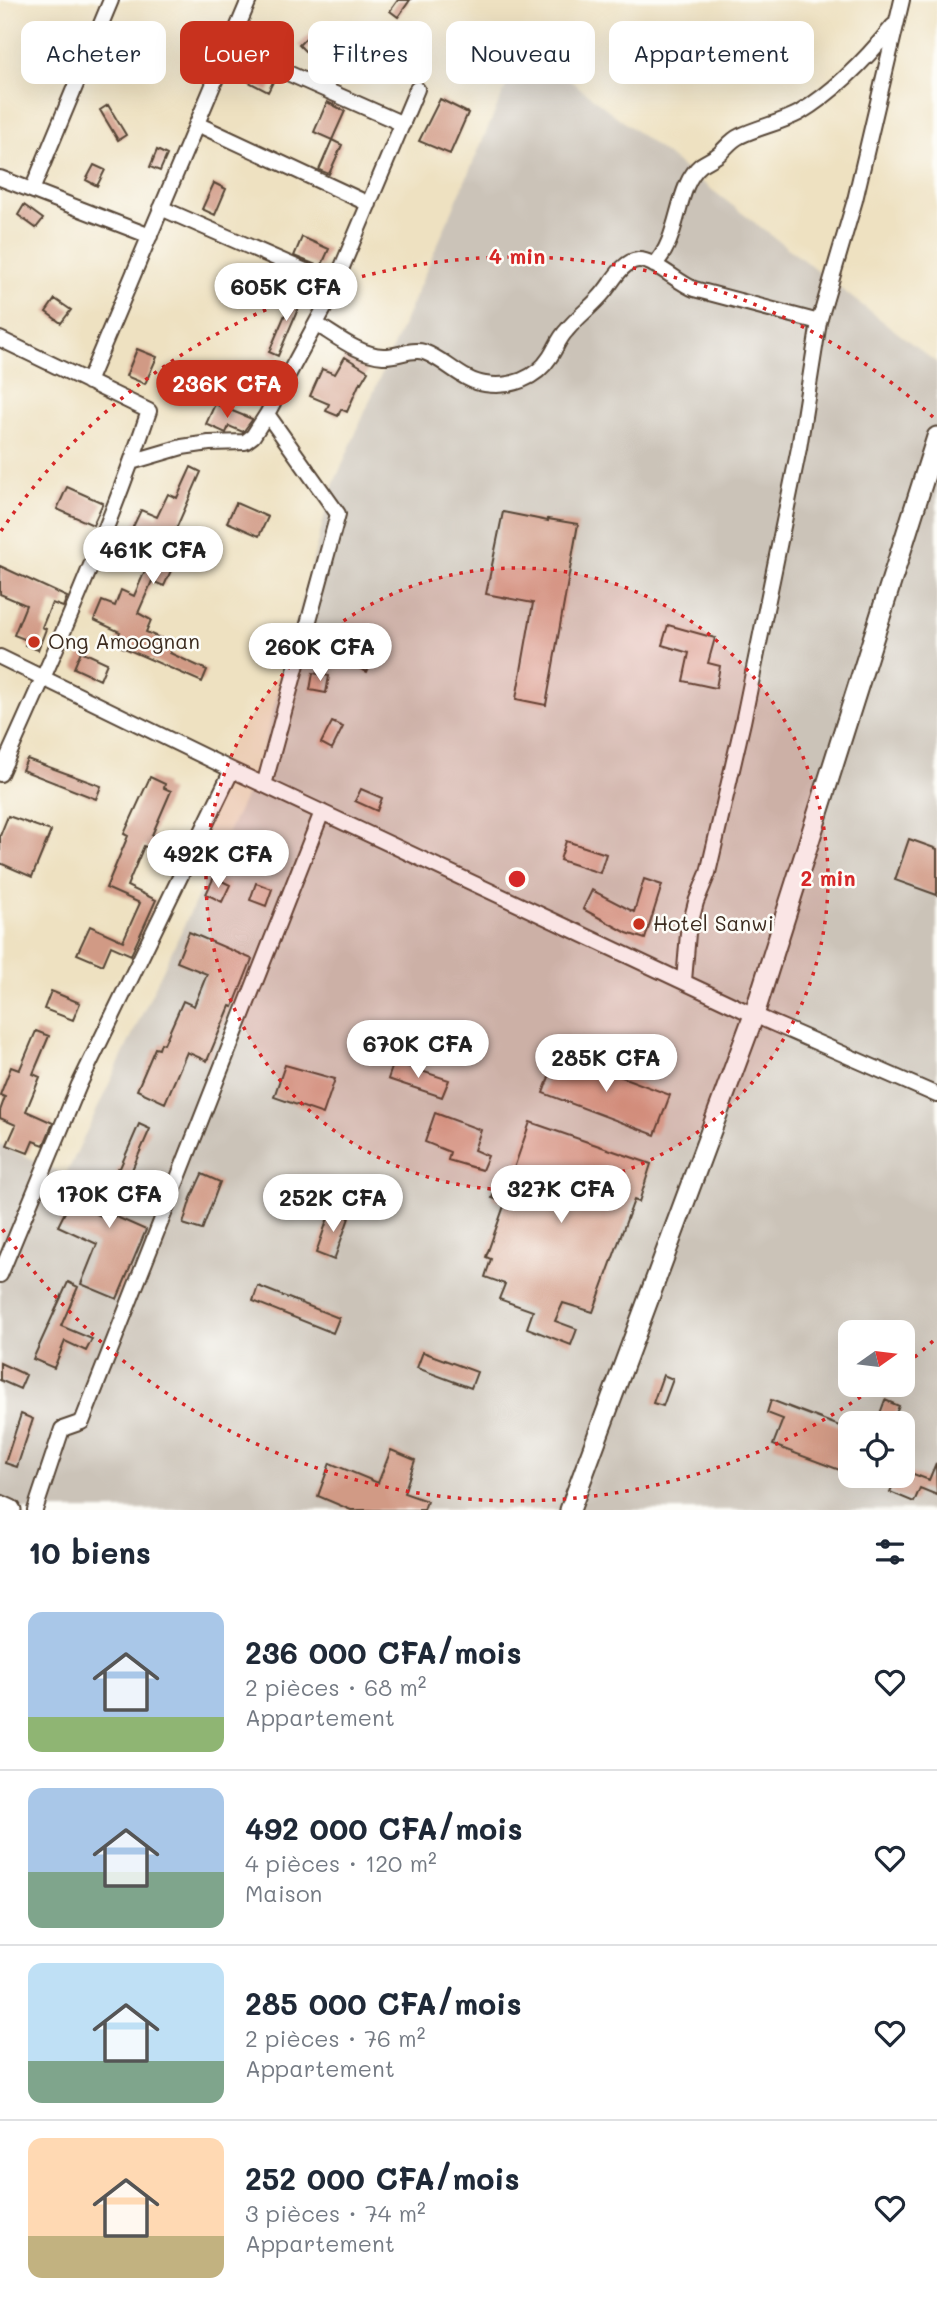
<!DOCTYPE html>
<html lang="fr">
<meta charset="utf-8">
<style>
body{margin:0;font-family:Mali,sans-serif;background:#f2f2f3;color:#1f2937;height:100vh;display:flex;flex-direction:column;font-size:26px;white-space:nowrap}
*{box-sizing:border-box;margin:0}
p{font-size:23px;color:#747a83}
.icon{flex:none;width:38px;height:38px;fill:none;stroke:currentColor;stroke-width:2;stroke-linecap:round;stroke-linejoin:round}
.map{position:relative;height:1510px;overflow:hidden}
.details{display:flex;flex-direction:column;background:#fff;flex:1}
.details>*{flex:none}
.guide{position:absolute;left:21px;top:21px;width:896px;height:63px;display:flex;gap:14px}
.needle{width:46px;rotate:76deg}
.fabs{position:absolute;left:838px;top:1320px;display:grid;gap:14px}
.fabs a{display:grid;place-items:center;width:77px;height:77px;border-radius:14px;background:#fff;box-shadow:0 7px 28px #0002;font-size:35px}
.price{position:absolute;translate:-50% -60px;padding:0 16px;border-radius:24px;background:#fff;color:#222;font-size:23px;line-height:46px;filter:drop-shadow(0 2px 4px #0008)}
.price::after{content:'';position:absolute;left:50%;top:42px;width:21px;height:16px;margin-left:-10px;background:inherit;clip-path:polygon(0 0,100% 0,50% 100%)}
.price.selected{background:#c8321e;color:#fff}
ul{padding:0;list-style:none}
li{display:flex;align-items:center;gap:21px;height:175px;padding:0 28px}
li+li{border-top:2px solid #e0e1e3}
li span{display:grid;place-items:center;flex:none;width:196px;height:140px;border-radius:14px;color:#555}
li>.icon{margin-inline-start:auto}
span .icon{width:84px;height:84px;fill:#fffc;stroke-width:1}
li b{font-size:30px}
h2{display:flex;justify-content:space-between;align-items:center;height:84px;padding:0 28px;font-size:30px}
.chip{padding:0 24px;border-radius:14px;background:#fff;box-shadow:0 7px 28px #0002;font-size:24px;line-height:63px}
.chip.selected{background:#c8321e;color:#fff}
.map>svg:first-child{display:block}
.industrial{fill:#cbc3b8;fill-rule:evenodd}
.building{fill:#d19a85}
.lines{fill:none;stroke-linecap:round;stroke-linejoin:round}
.minor-casing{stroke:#564536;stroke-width:18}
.tertiary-casing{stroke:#564536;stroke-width:23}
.minor{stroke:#fff;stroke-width:14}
.tertiary{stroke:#fff;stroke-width:19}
.ring{fill:none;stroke:#d62828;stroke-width:3.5;stroke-dasharray:3.5 7}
.poi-dot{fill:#c8321e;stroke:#fdfcf7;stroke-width:2.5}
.labels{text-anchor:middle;stroke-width:5;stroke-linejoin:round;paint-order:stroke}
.poi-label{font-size:21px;fill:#3b2a1e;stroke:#fdfcf7;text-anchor:start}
.centre{fill:#d62828;stroke:#fdfcf7;stroke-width:3.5}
.ring-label{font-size:21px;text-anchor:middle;font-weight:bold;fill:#d62828;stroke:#fdfcf7;stroke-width:5;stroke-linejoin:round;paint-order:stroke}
</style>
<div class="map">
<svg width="937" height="1510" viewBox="0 0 937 1510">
<rect width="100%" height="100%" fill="#fdfcf7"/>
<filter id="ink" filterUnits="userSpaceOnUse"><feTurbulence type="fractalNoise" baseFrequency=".0143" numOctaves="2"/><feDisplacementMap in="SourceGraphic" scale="14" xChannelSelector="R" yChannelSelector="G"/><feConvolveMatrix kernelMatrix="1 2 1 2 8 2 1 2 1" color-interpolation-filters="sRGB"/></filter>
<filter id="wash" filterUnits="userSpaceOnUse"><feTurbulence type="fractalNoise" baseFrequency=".00686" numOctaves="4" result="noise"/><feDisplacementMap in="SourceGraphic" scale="28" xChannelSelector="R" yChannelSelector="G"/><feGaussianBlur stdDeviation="1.57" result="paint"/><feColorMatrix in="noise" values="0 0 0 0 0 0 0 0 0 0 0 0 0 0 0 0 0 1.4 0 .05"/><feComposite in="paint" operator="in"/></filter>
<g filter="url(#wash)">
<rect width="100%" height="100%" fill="#eee1c1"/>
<!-- industrial -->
<path class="industrial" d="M524,45L937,363V1510H0V1144L66,1175L257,771L332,488ZM850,1332H903V1384H850ZM850,1423H903V1475H850Z"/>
<g id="blocks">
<!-- building -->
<path class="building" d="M398,0H410L398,17L390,11Z
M319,25L326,32L306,52L299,45Z
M255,70L274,80L268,92L249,82Z
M440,99L468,113L450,154L419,141Z
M327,102L345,111L332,140L314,132Z
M108,105L126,135L118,140L100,110Z
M332,140L342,145L329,174L319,170Z
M157,150L167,155L160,171L150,167Z
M94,165L105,170L97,186L86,180Z
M214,183L226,189L215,215L202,209Z
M24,205L43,219L36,228L18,215Z
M302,237L329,249L321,267L294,256Z
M295,291L304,295L278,356L269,352Z
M55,299L71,310L61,323L46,312Z
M137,349L157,357L145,384L126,376Z
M345,357L368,371L361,383L360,382L347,412L341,409L338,416L326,411L329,404L310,396L322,369L335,374Z
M196,364L226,378L219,391L190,377Z
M215,404L252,419V420L243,432L229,426L226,433L206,424Z
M191,467L201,472L172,538L184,542L164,586L152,581L138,613L151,620L146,632L174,644L170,653L207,670L202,682L115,644L120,632L94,620L102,601L115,606L121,590L134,596L158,541L132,529L141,510L157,517L168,494L177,498Z
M67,487L103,503L93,525L57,509Z
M236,503L268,517L259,536L227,522Z
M503,512L548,521V519L578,524L546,705L516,699L533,603L486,594Z
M0,566L67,597L63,607L52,603L42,627L46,629L38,650L25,645L27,640L14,635L26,605L0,594Z
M668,625L715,638L708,663L720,666L716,688L683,681L689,653L662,645Z
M368,631L383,638L367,672L352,665Z
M81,651L107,663L100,680L74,668Z
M313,673L329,676L326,693L310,690Z
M332,722L343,727L332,749L321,743Z
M27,759L101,786L96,799L22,770Z
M150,777L165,784L164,788L171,791L152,835L162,839L156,852L144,846L127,886L156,900L131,955L111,946L103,965L77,954L90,926L123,941L140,903L106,888L128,836L124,834Z
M361,789L382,798L377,811L355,801Z
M8,816L51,831L32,877L0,863V836Z
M909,839L937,849V895L895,880Z
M566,841L606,854L600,873L560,860Z
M214,877L230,885L222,902L206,894Z
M644,879L662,885L645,939L627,933L583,909L592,890L634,912Z
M256,883L272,889L266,906L250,900Z
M189,932L252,959L233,1007L230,1006L207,1061L187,1052L165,1103L137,1090L155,1048L159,1049L161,1043L164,1044L183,1001L194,1006L207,974L177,962Z
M51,991L80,1003L73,1020L44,1009Z
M36,1031L49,1036L33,1074L40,1077L26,1111L53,1123L44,1145L33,1141L28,1153L7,1145L16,1125L0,1118V1111L5,1097L0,1095L11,1067L19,1070L20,1069Z
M558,1053L670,1095L655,1135L543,1093Z
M394,1062L449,1080L442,1097L388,1079Z
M285,1065L335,1079L323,1114L274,1097Z
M435,1113L481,1130L474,1150L488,1156L482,1170L448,1160L450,1152L425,1142Z
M530,1122L651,1164L639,1202L634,1200L593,1312L563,1303L555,1321L577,1329L571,1345L527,1328L533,1311L499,1299L505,1284L485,1277L491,1259L486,1257L505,1203L492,1198L502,1170L512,1174Z
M139,1124L150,1129L112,1215L146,1230L117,1299L81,1284L97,1244L58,1226L70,1202L101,1216L109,1198L104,1196L118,1168H120Z
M202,1174L220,1182L202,1230L183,1224L191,1198Z
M331,1209L350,1215L334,1260L316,1253Z
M68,1282L78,1287L61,1326L92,1339L86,1351L65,1341L54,1368L33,1359Z
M258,1286L339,1318L333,1333L253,1301Z
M423,1352L477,1372L471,1388L417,1368Z
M0,1363L26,1375L20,1389L0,1380Z
M663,1375L673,1379L663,1406L653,1403Z
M771,1400L850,1430V1457L845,1472L773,1445L783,1419L767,1413Z
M885,1400L899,1406L892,1423L878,1419Z
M21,1414L33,1419L17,1467L5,1463Z
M391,1450L415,1460L404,1493L427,1501L424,1510H351L318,1496L330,1463L378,1483Z
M936,1463L937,1495L920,1488L914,1502L890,1492L893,1485L871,1475H903V1470L929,1480Z"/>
</g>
</g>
<g filter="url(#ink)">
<use href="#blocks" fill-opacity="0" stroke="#564536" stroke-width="2"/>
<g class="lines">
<!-- minor casing -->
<g class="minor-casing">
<path id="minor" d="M229,47L403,124
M197,124L369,204
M0,178L150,236
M32,190L111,0
M161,208L335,284
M654,265C681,238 675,186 701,165C707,161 714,158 719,154C726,148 731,140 740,136C759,127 780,123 799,113C834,92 868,57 893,26
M316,324C335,335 359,355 383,356C397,357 411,348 424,352C446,360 462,381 485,384C510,388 536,379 550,357C556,348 559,338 567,330C578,316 593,306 604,292C613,281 623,261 638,260C654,259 678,283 694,289L819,322
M0,339L149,411C107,535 54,655 0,774
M88,382L249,0
M131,462L182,447L209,443L245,442L253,436L267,414L326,305L417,89
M0,657L232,770L754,1015L937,1095
M264,785L338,514L267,414
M684,981L688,933L696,902L708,873L743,722L799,448L819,322L855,200L902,0
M0,1275L79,1085L232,770
M35,1510L62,1429L82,1422L322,812"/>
</g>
<!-- tertiary casing -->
<g class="tertiary-casing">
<path id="tertiary" d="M0,1505L11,1510
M570,1510L754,1015L937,437"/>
</g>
<!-- minor -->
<use href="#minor" class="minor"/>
<!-- tertiary -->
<use href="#tertiary" class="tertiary"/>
</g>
</g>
<!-- distance rings -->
<circle cx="517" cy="879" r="311" fill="#d62828" fill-opacity=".12"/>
<g class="ring">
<circle cx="517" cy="879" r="311"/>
<path d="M933 1341A622 622 0 0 1 904 1366M878 1385A622 622 0 0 1 1 1227M1 531A622 622 0 0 1 933 417"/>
</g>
<!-- markers -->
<g class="poi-dot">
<circle cx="34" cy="642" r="7"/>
<circle cx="639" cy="924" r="7"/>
</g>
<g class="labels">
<!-- poi labels -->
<g class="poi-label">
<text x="48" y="649">Ong Amoognan</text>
<text x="653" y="931">Hotel Sanwi</text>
</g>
</g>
<circle cx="517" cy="879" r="10" class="centre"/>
<g class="ring-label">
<text x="517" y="264">4 min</text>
<text x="828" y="886">2 min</text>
</g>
</svg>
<div class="fabs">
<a><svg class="needle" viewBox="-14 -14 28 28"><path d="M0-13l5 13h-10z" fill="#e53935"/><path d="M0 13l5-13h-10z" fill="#747a83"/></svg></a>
<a><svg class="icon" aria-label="locate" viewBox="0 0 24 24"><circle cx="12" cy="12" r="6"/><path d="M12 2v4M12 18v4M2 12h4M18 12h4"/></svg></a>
</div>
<b class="price" style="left:286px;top:323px">605K CFA</b>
<b class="price selected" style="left:227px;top:420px">236K CFA</b>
<b class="price" style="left:153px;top:586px">461K CFA</b>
<b class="price" style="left:320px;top:683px">260K CFA</b>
<b class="price" style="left:218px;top:890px">492K CFA</b>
<b class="price" style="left:418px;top:1080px">670K CFA</b>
<b class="price" style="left:606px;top:1094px">285K CFA</b>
<b class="price" style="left:561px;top:1225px">327K CFA</b>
<b class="price" style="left:109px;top:1230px">170K CFA</b>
<b class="price" style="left:333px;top:1234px">252K CFA</b>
<div class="guide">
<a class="chip">Acheter</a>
<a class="chip selected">Louer</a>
<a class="chip">Filtres</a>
<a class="chip">Nouveau</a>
<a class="chip">Appartement</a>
</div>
</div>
<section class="details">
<h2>10 biens<svg class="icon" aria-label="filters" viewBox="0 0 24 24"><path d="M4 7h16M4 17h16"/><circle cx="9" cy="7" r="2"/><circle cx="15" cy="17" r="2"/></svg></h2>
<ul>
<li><span style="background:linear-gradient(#a9c7e8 75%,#8fb573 0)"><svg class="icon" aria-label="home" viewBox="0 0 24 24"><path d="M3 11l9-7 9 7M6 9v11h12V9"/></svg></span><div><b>236 000 CFA/mois</b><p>2 pièces · 68 m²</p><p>Appartement</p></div><svg class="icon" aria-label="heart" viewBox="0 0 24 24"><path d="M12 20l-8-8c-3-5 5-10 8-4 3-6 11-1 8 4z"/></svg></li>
<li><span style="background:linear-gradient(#a9c7e8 60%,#7fa58c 0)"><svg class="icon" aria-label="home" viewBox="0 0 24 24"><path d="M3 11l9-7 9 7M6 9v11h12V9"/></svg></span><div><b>492 000 CFA/mois</b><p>4 pièces · 120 m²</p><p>Maison</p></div><svg class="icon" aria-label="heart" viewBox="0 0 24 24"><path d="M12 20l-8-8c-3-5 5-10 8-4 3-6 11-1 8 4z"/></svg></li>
<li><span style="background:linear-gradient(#bfe0f5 70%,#7fa58c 0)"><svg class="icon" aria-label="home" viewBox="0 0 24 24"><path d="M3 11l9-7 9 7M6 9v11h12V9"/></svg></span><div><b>285 000 CFA/mois</b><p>2 pièces · 76 m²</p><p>Appartement</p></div><svg class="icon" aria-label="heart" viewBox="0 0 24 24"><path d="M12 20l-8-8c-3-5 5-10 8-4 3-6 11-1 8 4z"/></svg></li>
<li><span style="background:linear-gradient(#ffd9b3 70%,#c2b280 0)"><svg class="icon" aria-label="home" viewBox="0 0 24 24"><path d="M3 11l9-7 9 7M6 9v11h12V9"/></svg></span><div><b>252 000 CFA/mois</b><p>3 pièces · 74 m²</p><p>Appartement</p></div><svg class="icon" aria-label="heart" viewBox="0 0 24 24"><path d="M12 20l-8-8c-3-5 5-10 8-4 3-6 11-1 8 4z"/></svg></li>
</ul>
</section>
